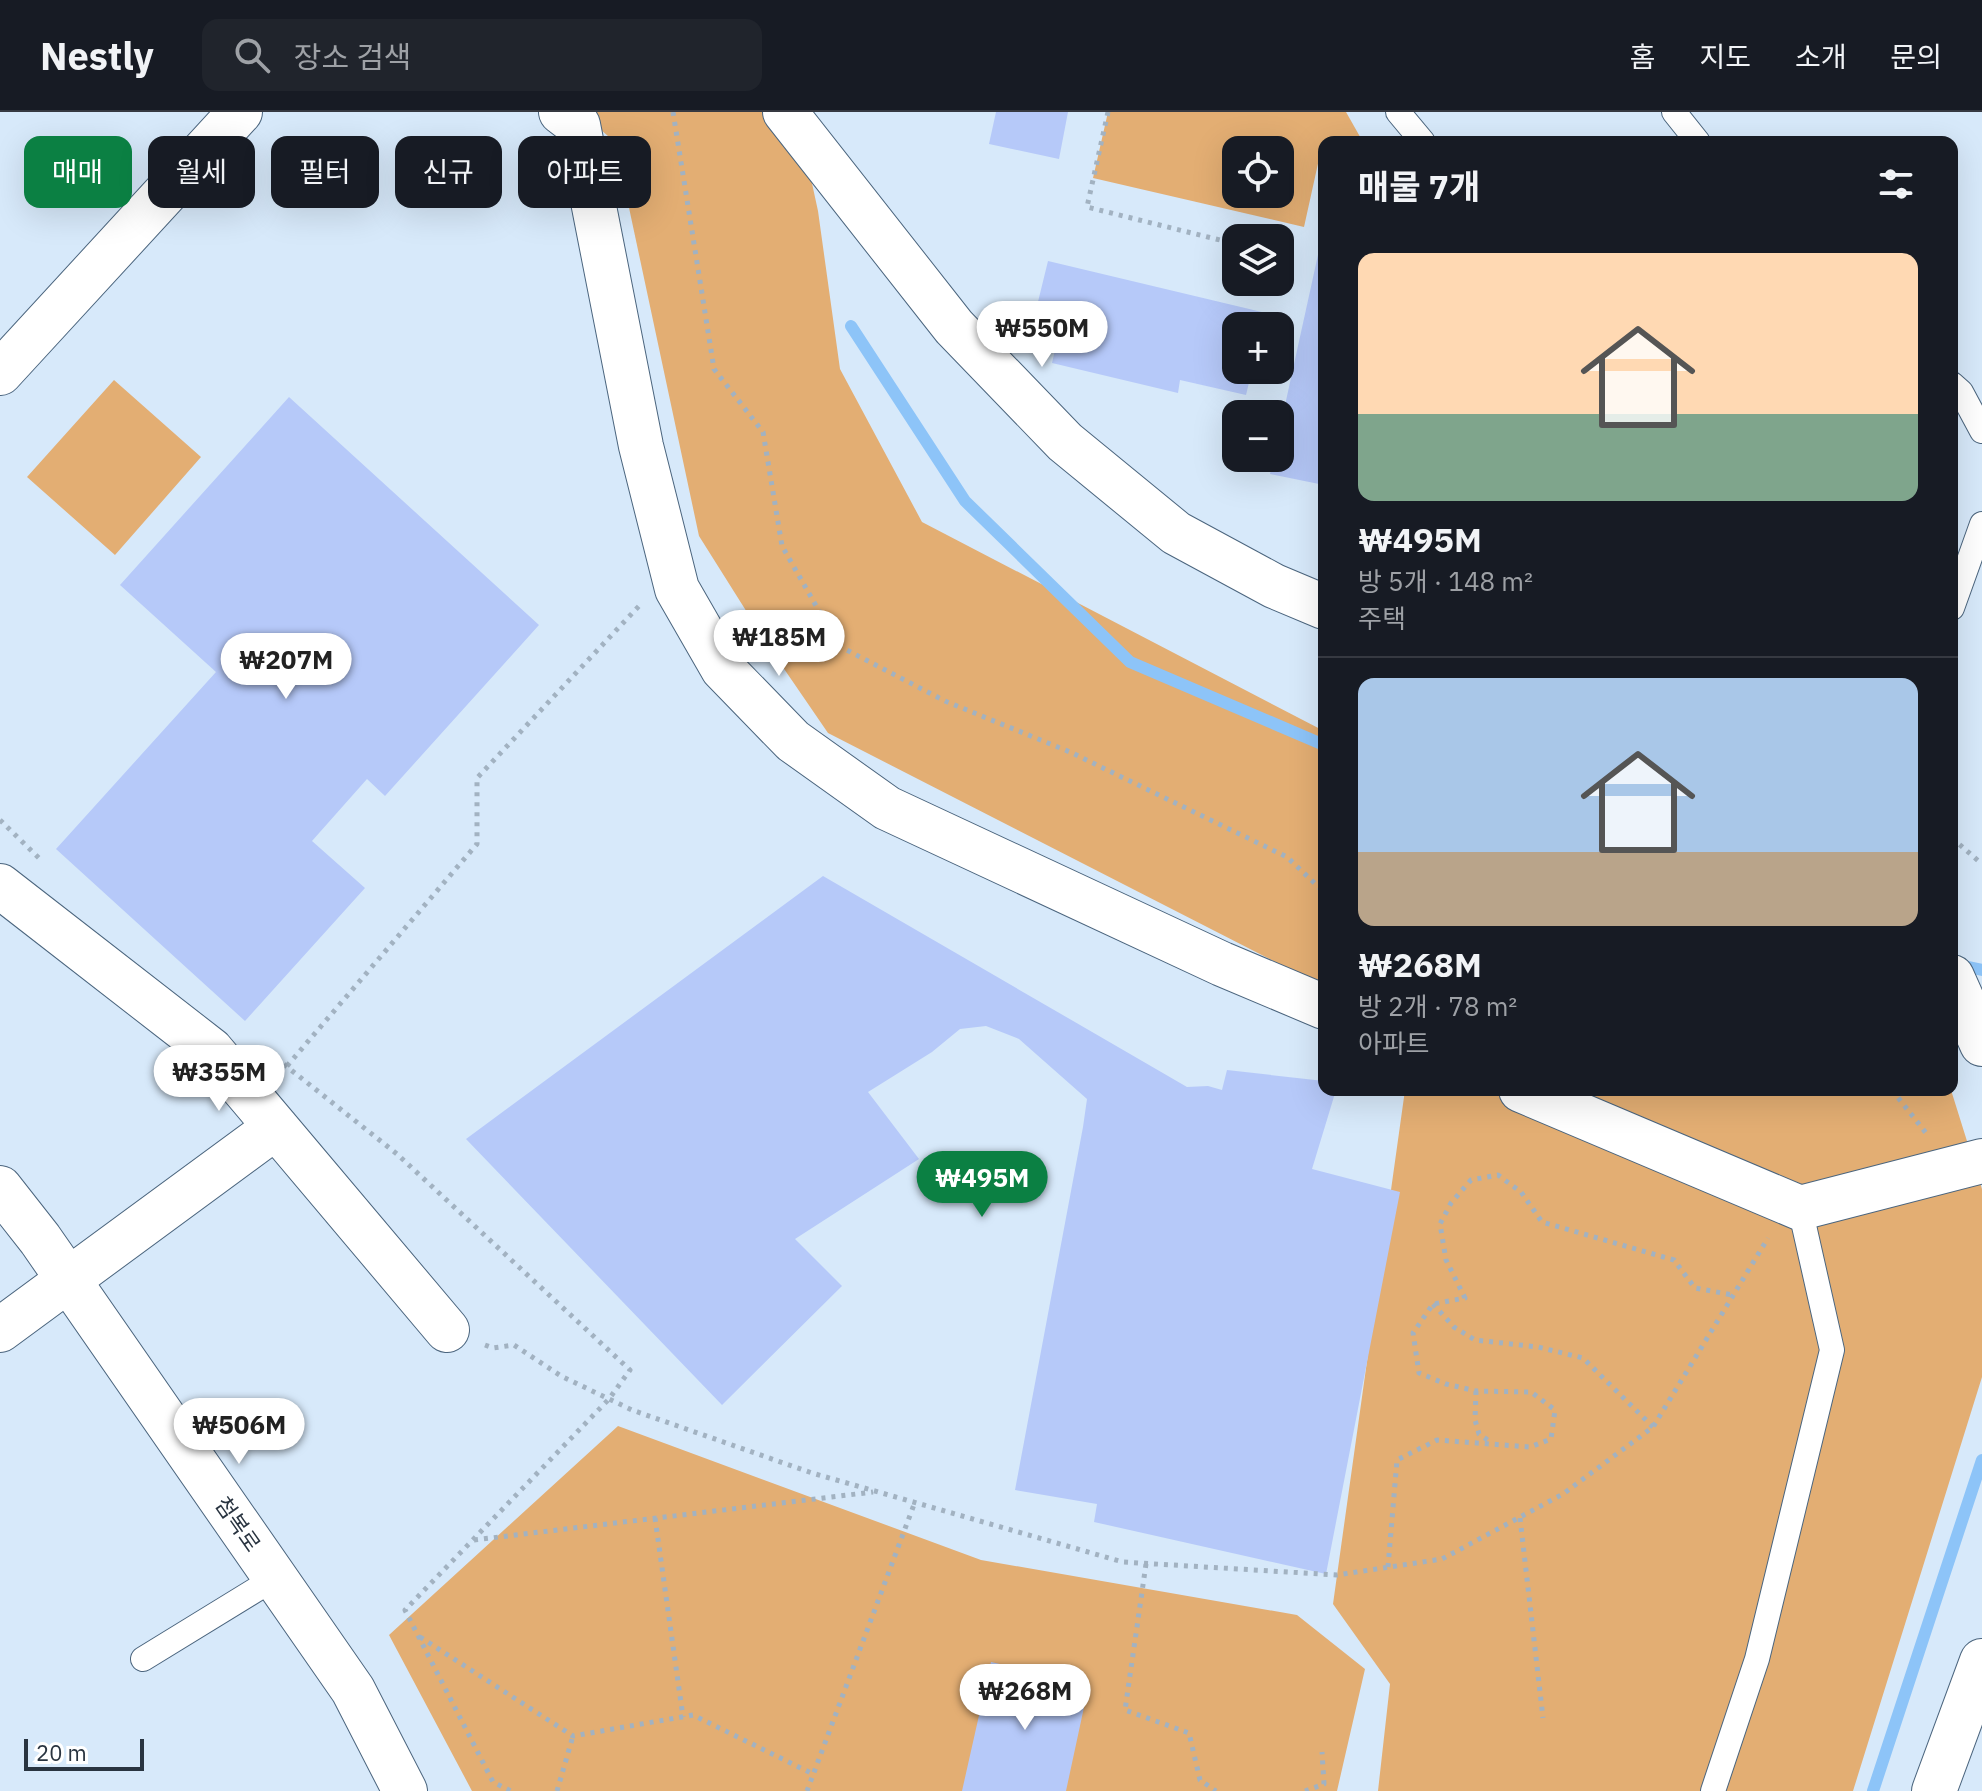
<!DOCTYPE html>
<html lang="ko">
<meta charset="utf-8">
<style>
body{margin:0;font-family:"IBM Plex Sans","Noto Sans KR",sans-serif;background:#20242c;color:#f1f3f6;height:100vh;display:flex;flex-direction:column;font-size:30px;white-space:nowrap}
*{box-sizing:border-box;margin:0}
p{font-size:26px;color:#9ea1a6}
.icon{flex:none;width:44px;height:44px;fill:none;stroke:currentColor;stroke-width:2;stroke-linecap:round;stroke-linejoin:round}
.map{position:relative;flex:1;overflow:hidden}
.panel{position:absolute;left:1318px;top:24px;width:640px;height:960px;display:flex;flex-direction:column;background:#171b24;border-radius:16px;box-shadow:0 8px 32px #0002}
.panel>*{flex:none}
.banner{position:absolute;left:24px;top:24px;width:760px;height:72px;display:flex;gap:16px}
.tools{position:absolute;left:1222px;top:24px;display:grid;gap:16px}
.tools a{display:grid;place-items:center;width:72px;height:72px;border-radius:16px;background:#171b24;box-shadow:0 8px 32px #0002;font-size:40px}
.scale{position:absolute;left:24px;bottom:20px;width:120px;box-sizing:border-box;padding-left:8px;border:4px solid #293440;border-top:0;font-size:22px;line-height:28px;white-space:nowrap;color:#293440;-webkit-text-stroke:6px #fff;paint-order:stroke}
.price{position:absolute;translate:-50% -68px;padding:0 18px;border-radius:28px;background:#fff;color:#222;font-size:26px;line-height:52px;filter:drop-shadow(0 2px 4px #0008)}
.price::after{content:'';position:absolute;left:50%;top:48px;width:24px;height:18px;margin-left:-12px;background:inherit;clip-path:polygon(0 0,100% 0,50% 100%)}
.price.selected{background:#0b8043;color:#fff}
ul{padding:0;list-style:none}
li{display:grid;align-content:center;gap:16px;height:424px;padding:0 40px}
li+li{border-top:2px solid #363941}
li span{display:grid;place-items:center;height:248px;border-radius:16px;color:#555}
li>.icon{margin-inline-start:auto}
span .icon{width:144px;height:144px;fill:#fffc;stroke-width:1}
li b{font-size:34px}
h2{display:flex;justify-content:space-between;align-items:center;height:96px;padding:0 40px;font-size:34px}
.tag{padding:0 28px;border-radius:16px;background:#171b24;box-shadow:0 8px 32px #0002;font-size:28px;line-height:72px}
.tag.selected{background:#0b8043;color:#fff}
header{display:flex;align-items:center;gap:48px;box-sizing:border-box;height:112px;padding:0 40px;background:#171b24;border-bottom:2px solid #363941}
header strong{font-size:38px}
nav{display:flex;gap:44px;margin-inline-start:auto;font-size:28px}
.search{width:560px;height:72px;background:#20242c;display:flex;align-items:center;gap:20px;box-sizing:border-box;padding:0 28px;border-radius:16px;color:#9ea1a6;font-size:30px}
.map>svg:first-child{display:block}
.green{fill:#e3ae73;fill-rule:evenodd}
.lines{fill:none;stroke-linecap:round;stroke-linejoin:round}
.stream{stroke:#8dc4f8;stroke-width:12}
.building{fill:#b6c9f9}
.service-casing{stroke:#4b657e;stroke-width:26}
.minor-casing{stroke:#4b657e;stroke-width:46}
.tertiary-casing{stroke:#4b657e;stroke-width:46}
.path{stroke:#a2b2c1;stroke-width:5;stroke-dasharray:4 6;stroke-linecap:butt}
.service{stroke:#fff;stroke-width:24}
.minor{stroke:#fff;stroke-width:44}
.tertiary{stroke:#fff;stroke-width:44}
.labels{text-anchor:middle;stroke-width:6;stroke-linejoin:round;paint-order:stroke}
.street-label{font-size:22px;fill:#293440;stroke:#fff}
</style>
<header>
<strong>Nestly</strong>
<div class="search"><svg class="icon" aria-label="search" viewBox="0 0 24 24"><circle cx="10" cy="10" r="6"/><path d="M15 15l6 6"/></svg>장소 검색</div>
<nav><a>홈</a><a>지도</a><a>소개</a><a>문의</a></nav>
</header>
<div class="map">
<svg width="1982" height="1679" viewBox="0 0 1982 1679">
<rect width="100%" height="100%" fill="#d7e9fa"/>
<!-- green -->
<path class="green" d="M580,0H762L805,39L818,99L840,257L922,410L1324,619V875L828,621L767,532L699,424L615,30Z
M1108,0H1346L1363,30H1324V38H1321L1304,115L1093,66ZM1236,38H1280V82H1236Z
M114,268L201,345L115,443L27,365Z
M1405,978H1951L1982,1077V1265L1853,1679H1378L1390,1572L1333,1492Z
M618,1314L981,1448L1297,1503L1365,1557L1337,1679H472L389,1523Z"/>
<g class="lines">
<!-- stream -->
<path class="stream" d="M851,214L965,389L1130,550L1324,633
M1959,853L1982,858
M1873,1679L1982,1348"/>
</g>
<!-- building -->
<path class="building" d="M996,0H1068L1059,47L989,32Z
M1323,120H1324V373L1270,362L1274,346H1280V316Z
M1048,149L1266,201L1262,214H1236V258H1252L1246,283L1180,268L1178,281L1052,251L1062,208L1035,202Z
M289,285L539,513L385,684L367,667L312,729L365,776L245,909L56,737L216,560L120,473Z
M823,764L1187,975L1208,974L1222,978L1227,958L1324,969V978H1336L1312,1057L1400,1080L1326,1462L1094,1410L1097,1392L1015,1378L1083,1015L1087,987L1019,927L986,914L960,917L932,940L868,980L919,1047L795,1127L842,1174L722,1293L466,1027Z
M991,1550L1089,1572L1066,1679H962Z"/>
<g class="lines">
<!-- service casing -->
<g class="service-casing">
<path id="service" d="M1398,0L1423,30
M1674,0L1698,30
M1952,272L1961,280L1982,319
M1952,496L1982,412
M143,1547L275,1466
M1713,1679L1757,1547L1832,1238L1800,1096"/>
</g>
<!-- minor casing -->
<g class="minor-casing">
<path id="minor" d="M561,0L578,13L641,334L677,477L723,557L793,629L887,696L1222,852L1324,895
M785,0L954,215L1065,330L1176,421L1274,474L1324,495
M0,261L240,0
M0,774L211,938L447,1218
M1952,865L1982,932
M1521,978L1800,1096L1982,1049
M0,1218L276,1015
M1934,1679L1982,1549"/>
</g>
<!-- tertiary casing -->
<g class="tertiary-casing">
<path id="tertiary" d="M0,1076L40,1127L353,1578L405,1679"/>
</g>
<!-- path -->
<path class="path" d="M673,0L714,257L763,320L782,434L839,534L945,589L1070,640L1287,745L1324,780
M1108,0L1087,95L1236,132
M1280,143L1294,147
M0,708L42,749
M1952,726L1982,752
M276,946L397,1042L630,1258L609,1287L405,1498L493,1670L511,1679
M287,954L477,732V666L639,494
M1892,978L1926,1021
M1433,1192L1454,1215L1475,1228L1538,1235L1583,1246L1653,1315
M485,1233L493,1236L514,1233L561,1264L632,1298L812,1361L1123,1450L1337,1463L1442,1447L1563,1382L1653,1315L1768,1126
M1476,1279L1475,1308L1479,1322L1492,1331
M655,1406L683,1605
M1520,1406L1543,1606
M474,1428L873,1380
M1146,1452L1125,1598L1189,1621L1200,1668L1216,1679
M1388,1455L1397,1348L1437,1328L1530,1335L1551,1327L1555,1298L1531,1280L1476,1279L1446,1272L1419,1261L1413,1221L1433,1192L1465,1186L1446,1148L1440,1112L1451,1091L1471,1068L1498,1063L1521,1080L1542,1110L1674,1148L1695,1176L1733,1183
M420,1525L573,1624L693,1603L813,1662
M557,1679L573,1624
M807,1679L915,1390
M1305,1679L1324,1672L1322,1640"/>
<!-- service -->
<use href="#service" class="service"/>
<!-- minor -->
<use href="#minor" class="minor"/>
<!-- tertiary -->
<use href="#tertiary" class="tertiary"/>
</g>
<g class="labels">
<!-- street labels -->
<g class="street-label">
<text transform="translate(238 1412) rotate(55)" y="8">첨복로</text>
</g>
</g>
</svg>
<div class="tools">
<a><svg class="icon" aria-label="locate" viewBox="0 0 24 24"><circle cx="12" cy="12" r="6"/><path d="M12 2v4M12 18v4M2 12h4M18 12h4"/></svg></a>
<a><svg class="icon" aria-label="layers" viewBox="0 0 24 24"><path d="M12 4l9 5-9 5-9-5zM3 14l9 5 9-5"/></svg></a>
<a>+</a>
<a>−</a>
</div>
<div class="scale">20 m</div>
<b class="price" style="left:1042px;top:257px">₩550M</b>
<b class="price" style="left:779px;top:566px">₩185M</b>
<b class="price" style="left:286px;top:589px">₩207M</b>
<b class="price" style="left:219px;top:1001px">₩355M</b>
<b class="price selected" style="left:982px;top:1107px">₩495M</b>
<b class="price" style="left:239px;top:1354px">₩506M</b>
<b class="price" style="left:1025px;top:1620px">₩268M</b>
<div class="banner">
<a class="tag selected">매매</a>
<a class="tag">월세</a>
<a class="tag">필터</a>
<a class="tag">신규</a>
<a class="tag">아파트</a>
</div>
<section class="panel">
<h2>매물 7개<svg class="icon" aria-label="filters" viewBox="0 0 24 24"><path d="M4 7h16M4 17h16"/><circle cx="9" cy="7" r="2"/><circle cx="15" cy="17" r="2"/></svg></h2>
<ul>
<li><span style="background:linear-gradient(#ffd9b3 65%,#7fa58c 0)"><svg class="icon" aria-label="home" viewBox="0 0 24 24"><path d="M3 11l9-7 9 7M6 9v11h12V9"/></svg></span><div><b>₩495M</b><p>방 5개 · 148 m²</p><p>주택</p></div></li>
<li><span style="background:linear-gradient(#a9c7e8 70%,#b9a48a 0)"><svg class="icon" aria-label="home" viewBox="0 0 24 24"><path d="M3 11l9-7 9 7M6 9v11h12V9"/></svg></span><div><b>₩268M</b><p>방 2개 · 78 m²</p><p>아파트</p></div></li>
</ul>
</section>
</div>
